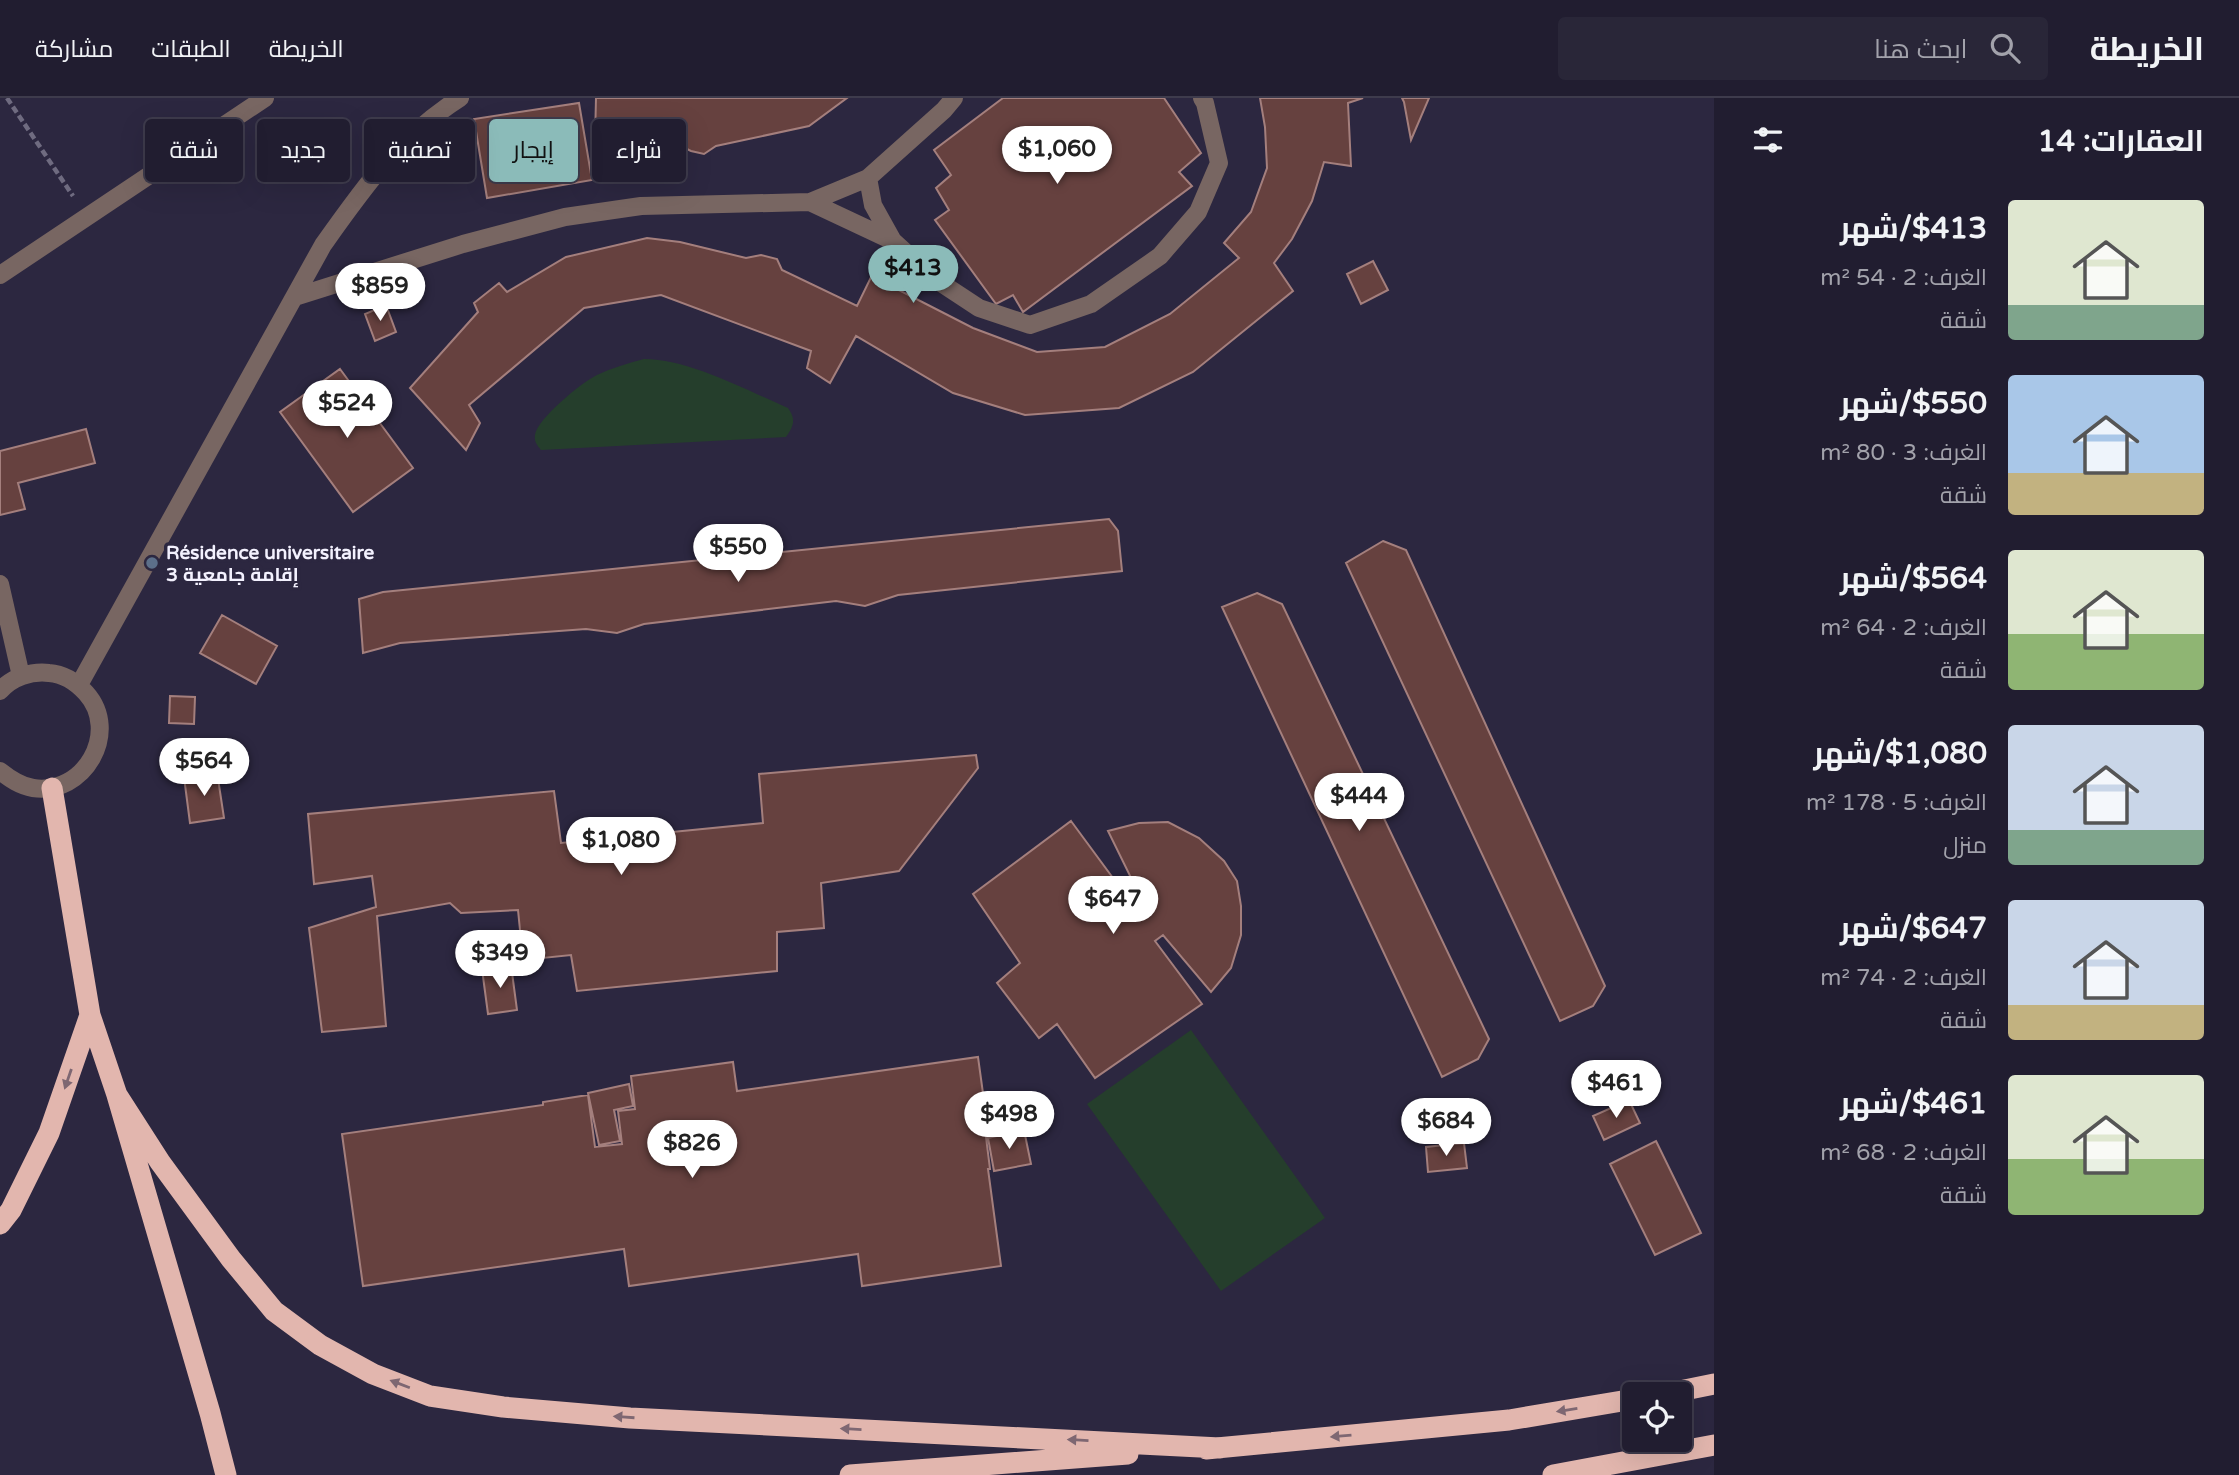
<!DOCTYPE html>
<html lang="ar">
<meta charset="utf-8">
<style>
body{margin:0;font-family:"Varela Round",Cairo,sans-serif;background:#292638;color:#f1f3f6;direction:rtl;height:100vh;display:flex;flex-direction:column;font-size:26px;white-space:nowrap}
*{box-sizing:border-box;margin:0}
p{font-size:23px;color:#a2a2ab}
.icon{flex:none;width:38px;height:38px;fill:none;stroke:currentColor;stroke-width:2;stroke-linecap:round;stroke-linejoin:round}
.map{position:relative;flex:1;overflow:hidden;direction:ltr}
.sheet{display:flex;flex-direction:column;background:#211d30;width:525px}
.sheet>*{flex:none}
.top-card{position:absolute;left:21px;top:21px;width:665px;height:63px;direction:rtl;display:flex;gap:14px}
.tools{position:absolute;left:1622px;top:1284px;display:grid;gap:14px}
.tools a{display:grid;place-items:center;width:70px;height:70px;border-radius:7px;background:#211d30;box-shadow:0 7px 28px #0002,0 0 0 2px #3e3b4c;font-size:35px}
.price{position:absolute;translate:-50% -60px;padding:0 16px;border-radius:24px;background:#fff;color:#222;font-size:23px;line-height:46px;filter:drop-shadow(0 2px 4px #0008)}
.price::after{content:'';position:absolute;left:50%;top:42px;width:21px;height:16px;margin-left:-10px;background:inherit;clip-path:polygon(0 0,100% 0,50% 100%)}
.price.current{background:#8bbbb9;color:#111}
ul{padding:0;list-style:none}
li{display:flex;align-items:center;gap:21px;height:175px;padding:0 35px}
li span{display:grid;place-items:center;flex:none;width:196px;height:140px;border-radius:7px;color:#555}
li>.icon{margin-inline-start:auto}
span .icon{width:84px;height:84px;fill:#fffc;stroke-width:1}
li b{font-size:30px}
h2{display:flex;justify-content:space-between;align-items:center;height:84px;padding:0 35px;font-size:30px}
.tag{padding:0 24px;border-radius:7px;background:#211d30;box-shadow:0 7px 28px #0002,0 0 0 2px #3e3b4c;font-size:24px;line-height:63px}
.tag.current{background:#8bbbb9;color:#111}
header{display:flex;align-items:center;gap:42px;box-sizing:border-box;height:98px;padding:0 35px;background:#211d30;border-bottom:2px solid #3e3b4c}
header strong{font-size:33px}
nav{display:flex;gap:38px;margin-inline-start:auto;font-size:24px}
.search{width:490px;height:63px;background:#292638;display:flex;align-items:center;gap:18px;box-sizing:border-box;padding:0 24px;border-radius:7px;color:#a2a2ab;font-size:26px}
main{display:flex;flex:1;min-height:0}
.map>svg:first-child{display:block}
.green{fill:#253e2c}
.building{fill:#66413f;stroke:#a47f7d;stroke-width:2}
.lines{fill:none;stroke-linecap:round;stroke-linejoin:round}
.path{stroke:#6f6b80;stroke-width:4.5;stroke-dasharray:7 3.5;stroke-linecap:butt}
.minor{stroke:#786662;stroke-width:18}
.highway{stroke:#e2b6ae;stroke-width:21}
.oneway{fill:#7e6772}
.service-dot{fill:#5c6f8a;stroke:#2c2740;stroke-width:2.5}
.labels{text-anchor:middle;stroke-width:7;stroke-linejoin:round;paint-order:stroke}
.poi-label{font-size:19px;font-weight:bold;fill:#f3f1fe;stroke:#2c2740;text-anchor:start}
</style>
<header>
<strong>الخريطة</strong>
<div class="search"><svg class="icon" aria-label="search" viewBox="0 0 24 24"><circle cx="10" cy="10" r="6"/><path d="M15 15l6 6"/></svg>ابحث هنا</div>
<nav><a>الخريطة</a><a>الطبقات</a><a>مشاركة</a></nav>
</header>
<main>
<section class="sheet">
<h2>العقارات: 14<svg class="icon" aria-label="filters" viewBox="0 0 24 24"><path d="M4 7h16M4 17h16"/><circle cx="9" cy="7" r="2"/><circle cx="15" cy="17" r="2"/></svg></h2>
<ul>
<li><span style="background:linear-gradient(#dfe7d0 75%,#7fa58c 0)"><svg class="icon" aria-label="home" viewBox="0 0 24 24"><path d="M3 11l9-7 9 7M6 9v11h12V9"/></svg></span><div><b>$413/شهر</b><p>الغرف: 2 · 54 m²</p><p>شقة</p></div></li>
<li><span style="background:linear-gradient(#a9c7e8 70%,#c2b280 0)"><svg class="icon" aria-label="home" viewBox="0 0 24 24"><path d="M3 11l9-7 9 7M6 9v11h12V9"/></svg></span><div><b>$550/شهر</b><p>الغرف: 3 · 80 m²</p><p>شقة</p></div></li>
<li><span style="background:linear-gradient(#dfe7d0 60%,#8fb573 0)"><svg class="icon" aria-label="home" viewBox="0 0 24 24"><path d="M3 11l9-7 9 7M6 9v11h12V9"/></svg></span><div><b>$564/شهر</b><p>الغرف: 2 · 64 m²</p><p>شقة</p></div></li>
<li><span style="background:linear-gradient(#c9d6e8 75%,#7fa58c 0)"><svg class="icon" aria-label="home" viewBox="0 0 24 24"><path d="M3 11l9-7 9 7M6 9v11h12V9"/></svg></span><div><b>$1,080/شهر</b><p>الغرف: 5 · 178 m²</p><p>منزل</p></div></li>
<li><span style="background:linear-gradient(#c9d6e8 75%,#c2b280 0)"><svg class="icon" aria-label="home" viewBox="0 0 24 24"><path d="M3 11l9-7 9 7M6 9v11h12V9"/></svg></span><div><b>$647/شهر</b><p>الغرف: 2 · 74 m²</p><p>شقة</p></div></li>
<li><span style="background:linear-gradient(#dfe7d0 60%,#8fb573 0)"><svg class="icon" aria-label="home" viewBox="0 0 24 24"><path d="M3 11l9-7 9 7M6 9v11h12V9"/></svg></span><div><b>$461/شهر</b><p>الغرف: 2 · 68 m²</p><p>شقة</p></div></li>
</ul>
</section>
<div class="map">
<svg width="1714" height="1377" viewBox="0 0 1714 1377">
<rect width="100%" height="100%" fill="#2c2740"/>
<!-- green -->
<path class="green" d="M644,261C689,261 746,292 788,310C796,321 794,328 786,339L541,352C537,347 534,344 535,337C537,321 582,284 597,277C612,270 628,265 644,261Z
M1191,932L1325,1120L1221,1193L1087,1006Z"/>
<!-- building -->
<path class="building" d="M596,0H847L809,28L716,48L704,56L691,53L677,46L595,42Z
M1003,0H1164L1201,55L1179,74L1192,88L1023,214L1013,197L996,206L935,122L949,112L936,90L951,77L934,52Z
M1260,0H1363L1348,5L1351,68L1324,64L1312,103L1292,141L1274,165L1293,193L1193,274L1119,310L1025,317L953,295L856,238L830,285L807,270L811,253L661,197L584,210L469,307L480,325L466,352L410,290L478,214L474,205L499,185L507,194L566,159L647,140L680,144L746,160L761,157L777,161L782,172L857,208L876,169L892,175L887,186L973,230L1037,254L1105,249L1170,216L1239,160L1224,145L1251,114L1267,70L1265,29Z
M1402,0H1429L1411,42L1404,4Z
M579,5L592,82L487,100L474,21Z
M1373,163L1388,192L1361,206L1347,176Z
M386,207L396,234L375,243L365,216Z
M340,271L413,370L353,414L280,314Z
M86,331L95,365L18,385L25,411L0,417V353Z
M1109,421L1118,433L1122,473L898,497L865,508L836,503L644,526L617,535L586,531L400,545L363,555L359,501L383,494Z
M1383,443L1406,452L1605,888L1593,908L1560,923L1346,465Z
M1257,495L1282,506L1489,941L1478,961L1442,979L1222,509Z
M222,517L277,548L256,586L200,555Z
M170,598L195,599L194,626L169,625Z
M976,657L978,670L899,773L821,785L824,830L777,834V873L577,893L571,857L523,862L518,812L461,815L450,805L377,818L386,928L322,934L309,830L376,809L372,778L314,786L308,716L554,693L561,745L763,725L759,676Z
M217,674L224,720L190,725L184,679Z
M1071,723L1127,799L1138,794L1108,733L1139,725L1168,724L1199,740L1224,763L1237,783L1241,808V837L1231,870L1211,894L1163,837L1155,843L1202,906L1095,980L1057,926L1039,940L997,885L1020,865L973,796Z
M511,867L517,912L488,916L482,871Z
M978,959L989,1039H986L990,1071H988L1001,1168L862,1188L858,1156L629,1188L624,1151L363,1188L342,1036L543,1007V1004L588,997L595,1049L622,1046L618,1013L635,1011L631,978L733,964L737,993Z
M629,986L633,1008L614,1012L620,1043L599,1047L588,995Z
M1629,1002L1640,1025L1604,1042L1593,1018Z
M1024,1032L1031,1066L994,1073L988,1040Z
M1656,1043L1701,1135L1655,1157L1610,1066Z
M1464,1045L1467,1070L1428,1074L1426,1049Z"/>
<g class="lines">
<!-- path -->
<path class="path" d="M7,0L73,98"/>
<!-- minor -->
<path class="minor" d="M868,80L873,107L893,143
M810,104L893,143L935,181L979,210L1030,227L1091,206L1160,158L1198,114L1219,65L1205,5L1202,0
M0,177L265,0
M295,199L463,146L565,119L641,108L810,104L868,80L944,12L954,0
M0,486L21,578
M79,587L323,147C364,89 399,39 460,0
M0,593C12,579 31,573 49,575C64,576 76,584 86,595C121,634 84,698 33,690C20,688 10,681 0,673"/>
<!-- highway -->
<path class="highway" d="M52,690L90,917L117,997L210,1315L226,1377
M117,997L160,1064L231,1161L274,1213L320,1247L373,1276L430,1298L503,1309L630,1320L1220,1350
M0,1126L11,1112L49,1035L90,917
M1660,1297L1714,1286
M1206,1351L1509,1322L1634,1301
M850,1377L1128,1356
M1553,1377L1714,1347"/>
</g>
<!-- one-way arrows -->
<defs><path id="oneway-solid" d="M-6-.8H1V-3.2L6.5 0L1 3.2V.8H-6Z" transform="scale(1.75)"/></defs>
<g class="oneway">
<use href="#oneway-solid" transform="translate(68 981) rotate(109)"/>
<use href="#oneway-solid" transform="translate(400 1286) rotate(-159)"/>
<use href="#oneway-solid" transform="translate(1567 1312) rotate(171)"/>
<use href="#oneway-solid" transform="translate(624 1319) rotate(-176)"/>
<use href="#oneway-solid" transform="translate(851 1331) rotate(-177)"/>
<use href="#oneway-solid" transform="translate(1341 1338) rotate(175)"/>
<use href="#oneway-solid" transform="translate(1078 1342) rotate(-177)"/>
</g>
<!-- markers -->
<circle class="service-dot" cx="152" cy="465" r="7"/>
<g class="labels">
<!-- poi labels -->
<g class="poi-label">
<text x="166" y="461">Résidence universitaire<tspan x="166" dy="22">إقامة جامعية 3</tspan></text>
</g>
</g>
</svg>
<div class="tools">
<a><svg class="icon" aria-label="locate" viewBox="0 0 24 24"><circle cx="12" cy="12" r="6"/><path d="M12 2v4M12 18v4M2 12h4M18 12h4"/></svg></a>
</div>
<b class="price" style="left:1057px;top:88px">$1,060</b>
<b class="price current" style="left:913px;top:207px">$413</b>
<b class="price" style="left:380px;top:225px">$859</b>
<b class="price" style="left:347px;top:342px">$524</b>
<b class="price" style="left:738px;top:486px">$550</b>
<b class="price" style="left:204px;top:700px">$564</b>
<b class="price" style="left:1359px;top:735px">$444</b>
<b class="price" style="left:621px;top:779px">$1,080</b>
<b class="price" style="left:1113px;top:838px">$647</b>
<b class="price" style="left:500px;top:892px">$349</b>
<b class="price" style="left:1616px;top:1022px">$461</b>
<b class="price" style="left:1009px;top:1053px">$498</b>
<b class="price" style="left:1446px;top:1060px">$684</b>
<b class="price" style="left:692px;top:1082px">$826</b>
<div class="top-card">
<a class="tag">شراء</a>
<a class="tag current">إيجار</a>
<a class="tag">تصفية</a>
<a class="tag">جديد</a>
<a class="tag">شقة</a>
</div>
</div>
</main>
